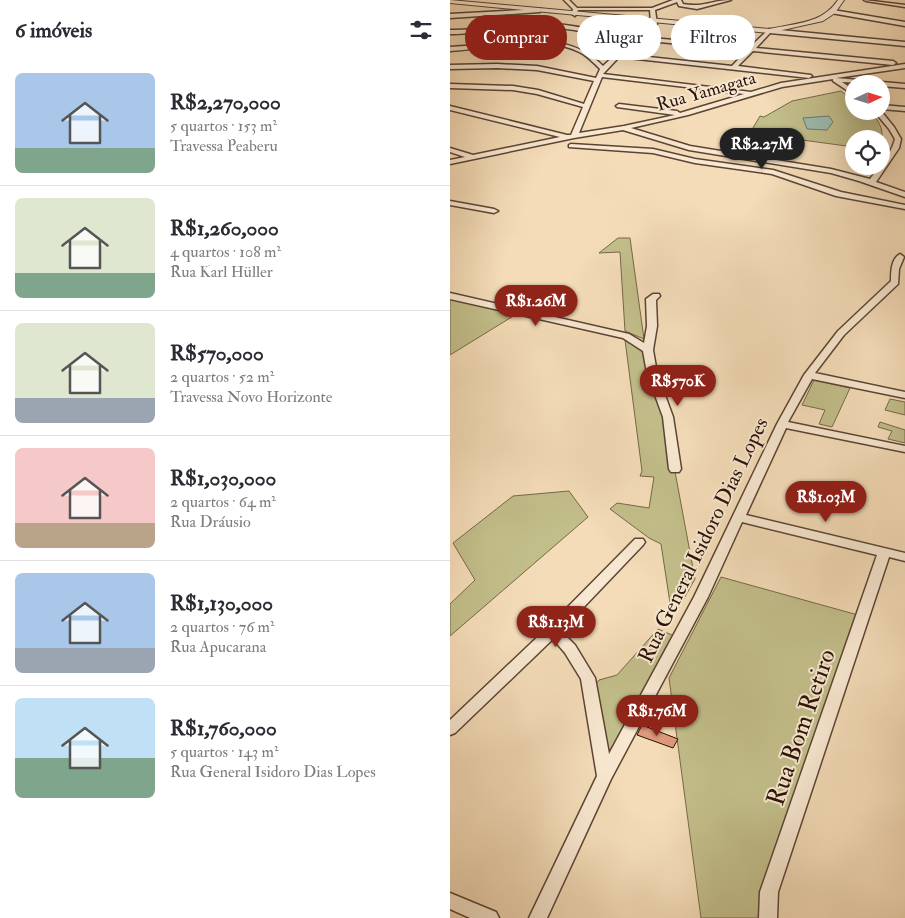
<!DOCTYPE html>
<html lang="pt">
<meta charset="utf-8">
<style>
body{margin:0;font-family:"IM FELL Double Pica",serif;background:#f2f2f3;color:#2b2b33;height:100vh;display:flex;flex-direction:column;font-size:19px;white-space:nowrap}
*{box-sizing:border-box;margin:0}
p{font-size:16px;color:#7c7c81}
.icon{flex:none;width:28px;height:28px;fill:none;stroke:currentColor;stroke-width:2;stroke-linecap:round;stroke-linejoin:round}
.map{position:relative;flex:1;overflow:hidden}
.sheet{display:flex;flex-direction:column;background:#fff;width:450px}
.sheet>*{flex:none}
.hud{position:absolute;left:15px;top:15px;width:365px;height:45px;display:flex;gap:10px}
.needle{width:32px;rotate:86deg}
.controls{position:absolute;left:395px;top:75px;display:grid;gap:10px}
.controls a{display:grid;place-items:center;width:45px;height:45px;border-radius:50%;background:#fff;box-shadow:0 5px 20px #0002;font-size:25px}
.price{position:absolute;translate:-50% -42px;padding:0 11px;border-radius:18px;background:#8f2418;color:#fff;font-size:16px;line-height:32px;filter:drop-shadow(0 1px 2px #0008)}
.price::after{content:'';position:absolute;left:50%;top:30px;width:15px;height:11px;margin-left:-8px;background:inherit;clip-path:polygon(0 0,100% 0,50% 100%)}
.price.current{background:#222;color:#fff}
ul{padding:0;list-style:none}
li{display:flex;align-items:center;gap:15px;height:125px;padding:0 15px}
li+li{border-top:1px solid #e1e1e2}
li span{display:grid;place-items:center;flex:none;width:140px;height:100px;border-radius:8px;color:#555}
li>.icon{margin-inline-start:auto}
span .icon{width:60px;height:60px;fill:#fffc;stroke-width:1}
li b{font-size:21px}
h2{display:flex;justify-content:space-between;align-items:center;height:60px;padding:0 15px;font-size:21px}
.chip{padding:0 18px;border-radius:22px;background:#fff;box-shadow:0 5px 20px #0002;font-size:18px;line-height:45px}
.chip.current{background:#8f2418;color:#fff}
main{display:flex;flex:1;min-height:0}
.map>svg:first-child{display:block}
.green{fill:#c2be8a;stroke:#766849}
.water{fill:#9cbbb0;stroke:#6e776d}
.building{fill:#de997a;stroke:#2a1208}
.lines{fill:none;stroke-linecap:round;stroke-linejoin:round}
.minor-casing{stroke:#5c4434;stroke-width:3}
.tertiary-casing{stroke:#5c4434;stroke-width:2}
.minor{fill:#f8e8d1;fill-rule:evenodd}
.tertiary{fill:#f8e8d1;fill-rule:evenodd}
.labels{text-anchor:middle;stroke-width:4;stroke-linejoin:round;paint-order:stroke}
.far-street-label{font-size:18px;fill:#2a1208;stroke:#f8e8d1}
.street-label{font-size:21px;fill:#2a1208;stroke:#f8e8d1}
.near-street-label{font-size:25px;fill:#2a1208;stroke:#f8e8d1}
</style>
<main>
<section class="sheet">
<h2>6 imóveis<svg class="icon" aria-label="filters" viewBox="0 0 24 24"><path d="M4 7h16M4 17h16"/><circle cx="9" cy="7" r="2"/><circle cx="15" cy="17" r="2"/></svg></h2>
<ul>
<li><span style="background:linear-gradient(#a9c7e8 75%,#7fa58c 0)"><svg class="icon" aria-label="home" viewBox="0 0 24 24"><path d="M3 11l9-7 9 7M6 9v11h12V9"/></svg></span><div><b>R$2,270,000</b><p>5 quartos · 153 m²</p><p>Travessa Peaberu</p></div></li>
<li><span style="background:linear-gradient(#dfe7d0 75%,#7fa58c 0)"><svg class="icon" aria-label="home" viewBox="0 0 24 24"><path d="M3 11l9-7 9 7M6 9v11h12V9"/></svg></span><div><b>R$1,260,000</b><p>4 quartos · 108 m²</p><p>Rua Karl Hüller</p></div></li>
<li><span style="background:linear-gradient(#dfe7d0 75%,#9aa5b1 0)"><svg class="icon" aria-label="home" viewBox="0 0 24 24"><path d="M3 11l9-7 9 7M6 9v11h12V9"/></svg></span><div><b>R$570,000</b><p>2 quartos · 52 m²</p><p>Travessa Novo Horizonte</p></div></li>
<li><span style="background:linear-gradient(#f6c9c9 75%,#b9a48a 0)"><svg class="icon" aria-label="home" viewBox="0 0 24 24"><path d="M3 11l9-7 9 7M6 9v11h12V9"/></svg></span><div><b>R$1,030,000</b><p>2 quartos · 64 m²</p><p>Rua Dráusio</p></div></li>
<li><span style="background:linear-gradient(#a9c7e8 75%,#9aa5b1 0)"><svg class="icon" aria-label="home" viewBox="0 0 24 24"><path d="M3 11l9-7 9 7M6 9v11h12V9"/></svg></span><div><b>R$1,130,000</b><p>2 quartos · 76 m²</p><p>Rua Apucarana</p></div></li>
<li><span style="background:linear-gradient(#bfe0f5 60%,#7fa58c 0)"><svg class="icon" aria-label="home" viewBox="0 0 24 24"><path d="M3 11l9-7 9 7M6 9v11h12V9"/></svg></span><div><b>R$1,760,000</b><p>5 quartos · 143 m²</p><p>Rua General Isidoro Dias Lopes</p></div></li>
</ul>
</section>
<div class="map">
<svg width="455" height="918" viewBox="0 0 455 918">
<rect width="100%" height="100%" fill="#f4dcb8"/>
<filter id="stains"><feTurbulence type="fractalNoise" baseFrequency=".004" numOctaves="4"/><feColorMatrix values="0 0 0 0 .2 0 0 0 0 .09 0 0 0 0 .02 0 0 0 .5 -.17"/></filter>
<radialGradient id="worn" r=".72"><stop offset=".6" stop-color="#630" stop-opacity="0"/><stop offset="1" stop-color="#630" stop-opacity=".3"/></radialGradient>
<!-- green -->
<path class="green" d="M391,91L404,101V111C407,111 413,110 416,111C427,115 435,130 431,141V139H404V147L300,133L310,116L314,117L342,101Z
M168,238H180L194,339L175,331L170,252L149,253Z
M0,299L8,300L65,315L0,355Z
M175,340L195,351L215,418L245,579L228,609L220,603L211,544L199,538L160,509L167,503L199,508L204,477L190,476L192,471Z
M364,380L400,388L382,427L369,424L375,410L352,405Z
M440,399L455,402V415L435,410Z
M430,422L455,430V443L438,439L442,431L428,427Z
M119,491L138,517L0,636V604L25,580L3,543L63,496Z
M271,577L408,615L314,918H251L219,678Z
M208,629L229,638L160,764L144,686L149,680L167,675Z"/>
<!-- water -->
<path class="water" d="M379,116L383,122L377,130L357,129L353,118Z"/>
<!-- building -->
<path class="building" d="M192,725L228,739L223,748L187,735Z"/>
<g class="lines">
<!-- minor casing -->
<g class="minor-casing">
<path id="minor" d="M114,0H119L127,8H202L223,0H231L233,4C253,8 263,0 281,0L247,9L229,6L227,2L205,10L207,24L191,37L300,47L319,29L455,42V46L320,33L306,48L443,61L446,63L443,65L303,51L288,66L361,75L362,76L359,78L169,57L153,74L301,92L331,83L455,64V68L386,78L455,84V88L431,86V84L392,82L404,90V95L383,81V79L332,87L238,115L181,128L240,146L381,169L420,179C429,167 441,155 445,139L439,129L424,111H431L444,127L451,139L449,148L426,182L455,192V197L409,181L381,173L239,150L173,130L124,138L0,164V160L15,157L0,152V148L23,155L110,137L0,110V106L117,135H121L133,107L87,94L63,90L0,88V84L63,86L88,90L134,104L144,81L87,70L47,68L0,69V65L47,64L87,66L146,78L150,69C145,64 139,58 133,54C97,33 39,49 0,51V47C52,45 112,25 153,66L171,49L174,51L171,54L282,66L297,50L187,40L183,43C152,35 120,27 88,27C59,27 30,34 0,34V30C30,31 58,23 88,23C120,23 151,32 182,39L201,24L200,10H128L125,16L122,14L123,9ZM152,77L294,94L230,113L227,111L169,104L166,106L167,107L225,115L174,126L129,133Z
M414,0L455,5V7L416,1Z
M92,9L90,12L0,18V14Z
M383,10L455,22V26L381,13Z
M431,105L455,107V111L431,109Z
M121,144L203,149L245,159L323,170L391,192L455,205V209L386,196L322,174L245,163L203,153L119,147V145Z
M0,201L44,209L48,211L44,213L0,205Z
M450,254L454,257L449,269L448,284L394,335L365,373L455,392V398L362,379L338,422L455,446V452L336,428L296,515L455,553V561L439,557L328,892L327,918H309L310,892L427,555L292,522L258,597L161,779L97,918H79L147,776L131,679L115,653L103,639L5,733L0,735V720L98,627L185,539H193L195,542L193,545L111,631L125,645L145,678L159,754L244,597L327,424L354,375L388,331L441,281C441,272 441,259 450,254Z
M0,293L179,334L194,343L197,326L196,299L203,294H209L210,296L206,300L207,326L203,350L207,373L223,417L231,469L229,472H221L219,469L213,417L197,373L193,351L173,338L0,299Z
M0,893L46,912L49,918H20L0,909Z"/>
</g>
<!-- tertiary casing -->
<g class="tertiary-casing">
<path id="tertiary" d="M0,0L319,29C346,23 372,24 388,0H394L385,13L373,21L319,33L0,3Z"/>
</g>
<!-- minor -->
<use href="#minor" class="minor"/>
<!-- tertiary -->
<use href="#tertiary" class="tertiary"/>
</g>
<g class="labels">
<!-- far-street labels -->
<g class="far-street-label">
<text transform="translate(256 91) rotate(-16)" y="6">Rua Yamagata</text>
</g>
<!-- street labels -->
<g class="street-label">
<text transform="translate(253 540) rotate(-64)" y="7">Rua General Isidoro Dias Lopes</text>
</g>
<!-- near-street labels -->
<g class="near-street-label">
<text transform="translate(350 727) rotate(-71)" y="9">Rua Bom Retiro</text>
</g>
</g>
<rect width="100%" height="100%" filter="url(#stains)"/>
<rect width="100%" height="100%" fill="url(#worn)"/>
</svg>
<div class="controls">
<a><svg class="needle" viewBox="-14 -14 28 28"><path d="M0-13l5 13h-10z" fill="#e53935"/><path d="M0 13l5-13h-10z" fill="#7c7c81"/></svg></a>
<a><svg class="icon" aria-label="locate" viewBox="0 0 24 24"><circle cx="12" cy="12" r="6"/><path d="M12 2v4M12 18v4M2 12h4M18 12h4"/></svg></a>
</div>
<b class="price current" style="left:312px;top:170px">R$2.27M</b>
<b class="price" style="left:86px;top:327px">R$1.26M</b>
<b class="price" style="left:228px;top:407px">R$570K</b>
<b class="price" style="left:376px;top:523px">R$1.03M</b>
<b class="price" style="left:106px;top:648px">R$1.13M</b>
<b class="price" style="left:207px;top:737px">R$1.76M</b>
<div class="hud">
<a class="chip current">Comprar</a>
<a class="chip">Alugar</a>
<a class="chip">Filtros</a>
</div>
</div>
</main>
